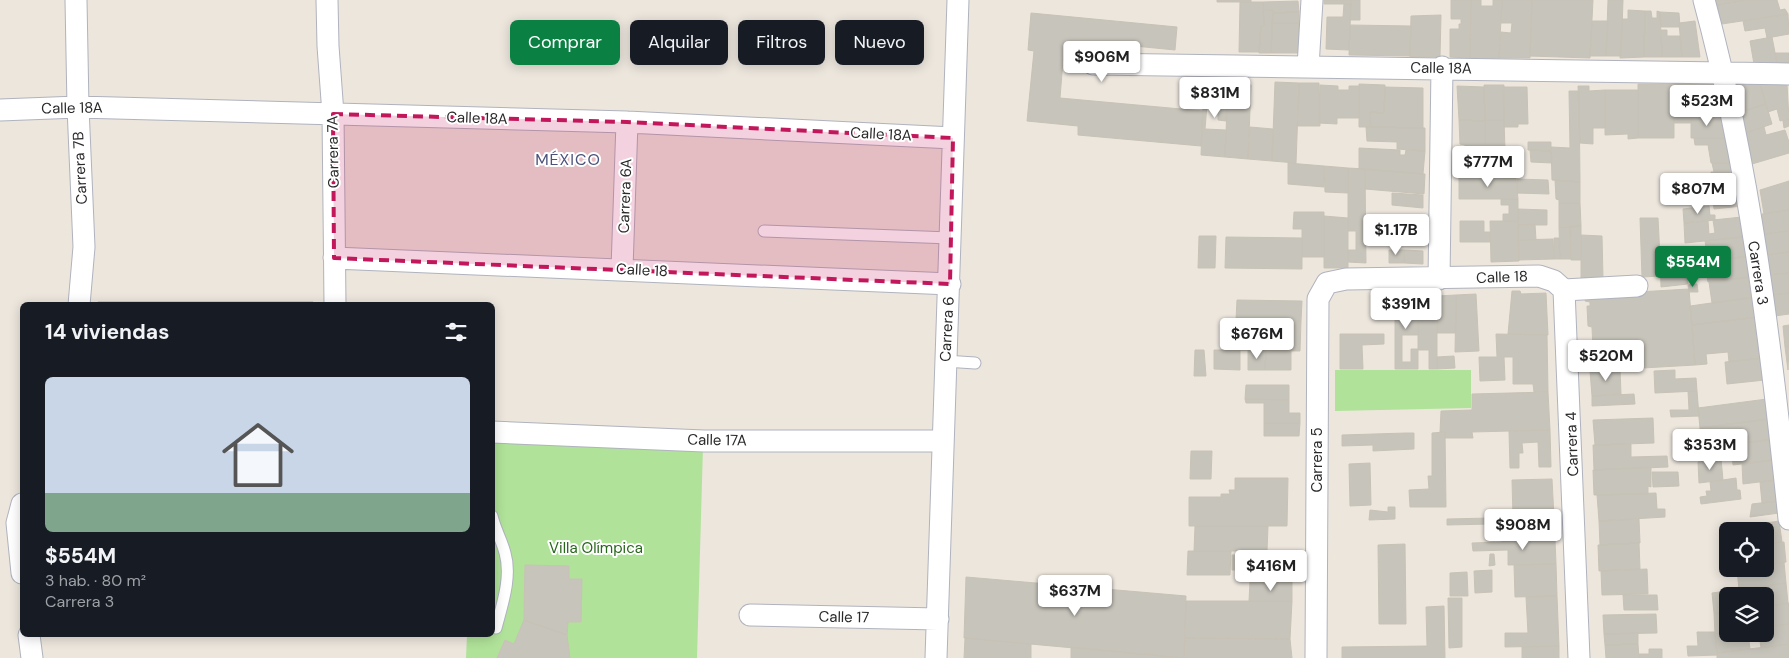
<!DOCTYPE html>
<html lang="es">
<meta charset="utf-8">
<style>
body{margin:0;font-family:"DM Sans",sans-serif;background:#20242c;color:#f1f3f6;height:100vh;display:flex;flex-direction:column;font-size:19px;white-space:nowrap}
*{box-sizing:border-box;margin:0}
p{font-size:16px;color:#9ea1a6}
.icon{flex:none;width:28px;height:28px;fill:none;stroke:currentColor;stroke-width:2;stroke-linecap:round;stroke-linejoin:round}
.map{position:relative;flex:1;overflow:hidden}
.sheet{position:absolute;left:20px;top:302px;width:475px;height:335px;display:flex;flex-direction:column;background:#171b24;border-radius:8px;box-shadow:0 2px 12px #0003}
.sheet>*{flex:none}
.banner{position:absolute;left:510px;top:20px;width:475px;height:45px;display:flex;gap:10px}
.buttons{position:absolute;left:1719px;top:522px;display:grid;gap:10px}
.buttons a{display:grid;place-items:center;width:55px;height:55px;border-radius:8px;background:#171b24;box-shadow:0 2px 12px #0003;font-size:25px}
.price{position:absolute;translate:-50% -42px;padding:0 11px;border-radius:5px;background:#fff;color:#222;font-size:16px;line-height:32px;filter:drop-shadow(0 1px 2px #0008)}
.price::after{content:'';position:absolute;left:50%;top:30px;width:15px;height:11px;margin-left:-8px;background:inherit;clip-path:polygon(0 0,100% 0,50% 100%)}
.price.active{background:#0b8043;color:#fff}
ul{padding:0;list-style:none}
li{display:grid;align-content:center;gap:10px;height:265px;padding:0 25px}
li+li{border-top:1px solid #363941}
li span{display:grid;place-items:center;height:155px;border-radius:8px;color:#555}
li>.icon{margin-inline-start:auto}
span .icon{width:90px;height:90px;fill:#fffc;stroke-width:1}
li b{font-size:21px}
h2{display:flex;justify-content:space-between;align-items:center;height:60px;padding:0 25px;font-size:21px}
.tag{padding:0 18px;border-radius:8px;background:#171b24;box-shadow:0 2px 12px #0003;font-size:18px;line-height:45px}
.tag.active{background:#0b8043;color:#fff}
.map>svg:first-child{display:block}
.green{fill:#b0e299}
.building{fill:#c7c4bb;stroke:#c8c2b6}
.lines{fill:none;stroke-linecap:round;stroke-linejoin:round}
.lane-casing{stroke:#b0b3be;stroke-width:13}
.street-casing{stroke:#b0b3be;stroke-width:23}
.lane{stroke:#fff;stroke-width:11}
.street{stroke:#fff;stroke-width:21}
.marked{fill:#c2185b;fill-opacity:0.2;stroke:#c2185b;stroke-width:4;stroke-dasharray:10 6;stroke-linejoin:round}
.labels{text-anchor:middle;stroke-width:4;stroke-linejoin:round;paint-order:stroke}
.street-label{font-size:15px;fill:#2a2a2a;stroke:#fff}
.park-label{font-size:15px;fill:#28671b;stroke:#fff}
.neighbourhood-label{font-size:16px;letter-spacing:1px;fill:#4b527b;stroke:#fff}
</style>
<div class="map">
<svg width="1789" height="658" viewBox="0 0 1789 658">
<rect width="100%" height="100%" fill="#ece6dd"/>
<!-- green -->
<path class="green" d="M98,301H313L314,305H97Z
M1335,370H1471V408L1335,411Z
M493,442L703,446L697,658H466L467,635H492Z"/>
<!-- building -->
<path class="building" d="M1217,0H1251V2H1217Z
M1324,0H1351V4H1324Z
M1351,0H1360V20H1350Z
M1451,0H1471L1470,58L1450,57V29H1459V24H1461V19H1451Z
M1471,0H1481V6H1493V0H1502L1499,58H1470Z
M1502,0H1532L1530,58H1499L1501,32L1511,33L1512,23H1501Z
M1532,0H1593L1590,58L1530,56Z
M1608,0H1623L1621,56H1606Z
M1716,0H1746L1717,5Z
M1746,0H1777L1780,10L1785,9L1788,14L1722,24L1717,5Z
M1298,1L1299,12L1273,13V10H1263V2Z
M1240,2H1263L1264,26H1261L1259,52H1239Z
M1344,4H1351L1349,50L1326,49L1327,17H1343Z
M1263,10H1273L1271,53H1259L1261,26H1264Z
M1628,10L1645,11L1644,57L1620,58L1622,19H1628Z
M1645,11H1651L1652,18H1657V11L1660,12L1662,57H1644Z
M1299,12V23H1272L1273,13Z
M1660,12L1679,13L1680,27H1661Z
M1031,13L1177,27L1175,50L1084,41L1083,52L1072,51L1071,61L1063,60L1060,98L1203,111L1201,146L1078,135V126L1027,121L1034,51L1028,50Z
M1788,14L1789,34L1767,38L1765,28L1745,31L1743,21Z
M1441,15L1440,57H1410L1411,16Z
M1592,21H1608L1606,56H1590Z
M1695,21L1700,57H1682L1679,23Z
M1272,23H1299L1300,53H1271Z
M1350,25L1411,26L1410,56L1349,55Z
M1661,30H1667V36H1680L1682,57H1662Z
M1772,37L1778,68L1755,70L1750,41Z
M1775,53H1789V68H1778Z
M1692,81L1691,123H1674V82Z
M1692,81L1714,82L1723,114L1691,117Z
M1204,82L1228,83L1226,121L1218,120V106L1207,105L1205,129L1226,130L1225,157L1201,155Z
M1275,82L1299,83L1296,163L1272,161Z
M1299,83H1319L1320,126H1298Z
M1228,84L1251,85L1248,159L1225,157Z
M1359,84L1385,85L1384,113L1370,112V127H1359Z
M1638,84H1674V138H1638Z
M1734,84H1760L1766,104L1741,112Z
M1760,84H1787L1789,119L1780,121L1777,109L1768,112Z
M1320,85L1338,86V90H1349V86H1359V118H1337V124L1319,123Z
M1484,85H1504V120H1485Z
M1457,86L1484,87L1485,121L1459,120Z
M1578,86H1589V91L1605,90V128H1593V144L1580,143Z
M1385,87L1423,88V128L1370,127V112L1384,113Z
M1503,87H1527L1528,124H1518V127H1504Z
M1605,90H1638V138L1628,139V134L1605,135Z
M1569,91H1579L1580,182L1552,180L1551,147L1570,148Z
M1766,104L1772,124L1745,133L1741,112Z
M1720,114L1725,138H1691V117Z
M1789,119V126L1784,128L1783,121Z
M1459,120L1485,121V149L1466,148L1465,145L1460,144Z
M1485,120H1504L1505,150L1485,149Z
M1250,127L1273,129L1272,161L1248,159Z
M1366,127L1425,128V151L1397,149V142L1367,141Z
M1764,127L1766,135L1785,130L1789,142V153L1752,164L1745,133Z
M1694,138H1725L1730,163H1711L1708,145H1695Z
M1528,142H1551V151L1528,150Z
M1359,148L1400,150V155H1405L1406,150L1425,151L1423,174L1359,169Z
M1530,150L1551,151L1552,163L1531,162Z
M1466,157L1516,159V178H1503V171L1495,170V178L1466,176Z
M1288,163L1324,166V187L1288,184Z
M1712,163H1732L1735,190L1716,189L1715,179H1711V172H1714Z
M1324,166L1348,168V193L1325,192Z
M1348,168L1365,169L1366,263L1348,262V250H1356V231H1348Z
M1365,169L1425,174L1424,194L1365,189Z
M1459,176L1516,178L1518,199H1459Z
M1517,179L1548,180L1549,194L1517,193Z
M1555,180L1580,182V203H1559V200L1556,199Z
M1789,181V210L1764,214L1760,190Z
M1712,189L1737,190L1742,206L1714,209Z
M1392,193L1423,195V208L1392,205Z
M1501,199H1518V221H1503V214H1509V205H1501Z
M1559,203H1580L1581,226L1559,227Z
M1709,206L1710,215H1715V220L1684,223L1683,209Z
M1518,209L1547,210V225H1518Z
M1789,210V231L1764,234L1762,214Z
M1294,212H1324V257H1302V229H1293Z
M1324,216L1348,218V268H1324Z
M1742,217L1744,237L1685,243L1684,223L1708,221L1709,234L1715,233L1713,220Z
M1640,218H1658L1661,276L1642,277Z
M1460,221H1484V232H1490V242H1460Z
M1490,221H1518L1519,261L1491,262Z
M1535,224L1536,240H1518V225Z
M1581,226V260H1571L1570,227Z
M1559,227H1570L1571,259H1560Z
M1789,231V252L1767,255L1764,234Z
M1581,235L1602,236L1603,278L1581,279Z
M1199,236H1216L1215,268H1198Z
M1747,236L1749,256L1709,261L1708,256L1718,254L1716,246L1706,247L1705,241Z
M1226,237L1302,238V269L1225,268Z
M1554,238H1559L1560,259H1554Z
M1553,239L1554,259L1519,260L1518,240Z
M1685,248L1688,284L1661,287L1660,251Z
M1389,250H1404V263H1389Z
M1404,250L1423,251V264L1404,263Z
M1789,252V273L1770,275L1767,255Z
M1749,256L1752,277L1708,282L1705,262Z
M1789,273V293L1773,295L1770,275Z
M1748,277L1751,298L1712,303L1709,282Z
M1697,284L1698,292H1689L1688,285Z
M1689,289L1695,365L1590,371L1589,350H1593L1592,327L1588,326L1587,306H1590V302L1585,301L1587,295Z
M1512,291H1520L1521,294L1546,293L1548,335L1508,334Z
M1789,293V314L1775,316L1773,295Z
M1476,294L1479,351L1455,352L1456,295Z
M1456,295V333H1437V296Z
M1437,296V369H1429V350H1418V297Z
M1418,297V335H1402V362H1411V349H1418V369H1395V298Z
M1754,297L1757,317L1692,325L1690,306Z
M1237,300L1302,301L1301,321L1236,320Z
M1758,317L1762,358L1729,362L1728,352L1706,354L1707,364L1695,365L1692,325Z
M1236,320L1301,321L1300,351L1235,350Z
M1789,325V346L1785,347L1783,326Z
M1340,334H1384V344L1362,345L1363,369H1340Z
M1496,334L1547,335L1548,392H1534L1533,384H1513V357H1504L1505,380L1480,381L1479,357H1497Z
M1788,346H1789L1788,370L1785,347Z
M1195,350H1204L1206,376H1194Z
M1214,350H1240V370L1214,369Z
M1248,350H1266L1265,370H1248Z
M1266,350H1291V370H1265Z
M1454,356L1455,368L1437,369V357Z
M1763,358L1765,380L1727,384L1725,362Z
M1620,369L1621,394L1592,396L1590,371Z
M1675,370V379L1696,378L1697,391L1655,393L1654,371Z
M1246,385H1289V400L1245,399Z
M1688,391H1697L1699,416L1671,417L1670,410H1689Z
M1548,392L1550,430L1472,432L1473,438H1445V432H1440L1441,411L1472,410V394Z
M1634,394L1635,404L1592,406V396Z
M1245,399L1289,400V413H1300V423H1264V403H1246Z
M1767,399L1770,419L1700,428L1698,408Z
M1653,418L1654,443L1595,445L1593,420Z
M1768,419L1771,440L1701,448L1700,428Z
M1264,423H1300L1299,436H1264Z
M1550,430L1551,467H1539L1538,442L1522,443L1523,453H1519V468H1510L1509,431Z
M1445,432L1446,507H1410L1409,490L1429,489L1428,476H1432V433Z
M1406,433H1414V449L1373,451V445L1342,446V435Z
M1773,439V460L1733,465L1732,453L1719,455V446Z
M1631,444V457L1667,456L1668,467L1594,470L1593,445Z
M1191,451H1212L1211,479H1190Z
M1721,459L1723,480L1699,483L1698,462Z
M1773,460L1775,480L1743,484L1742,464Z
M1370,463L1371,505L1350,506L1349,464Z
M1651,467V487L1648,486V494L1594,495L1593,470Z
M1652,472H1678L1679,486L1653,487Z
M1235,478H1288L1287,526H1189V497H1221V494H1230L1229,490H1235Z
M1736,478L1737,490H1740L1741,499L1701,504L1700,497L1707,496L1706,491H1711L1710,482Z
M1552,479L1554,517H1513L1512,480Z
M1776,480L1779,501L1762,503L1760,482Z
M1656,493L1657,509H1665V517L1599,521L1597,495Z
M1777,501L1779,513L1750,517L1752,504Z
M1388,507H1395V519L1369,520L1370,510L1388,512Z
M1554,517L1555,540L1502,542L1501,518Z
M1490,518V524L1447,525V519Z
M1639,519L1640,543L1600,545L1599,521Z
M1779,521L1782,542L1765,544V531H1740V527Z
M1195,526H1268L1267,551H1194Z
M1555,540L1556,564L1508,565V550L1473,551L1472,543Z
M1784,542L1786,562L1765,565V544Z
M1639,543L1640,569L1599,571L1598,545Z
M1405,544L1406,624H1379L1378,545Z
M1188,551H1231L1230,575H1187Z
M1247,551H1293V570H1232V555H1247Z
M1490,554H1494L1495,565L1489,566Z
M1784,562L1786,583L1739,590L1737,569H1765V565Z
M1556,564L1557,596L1515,597L1514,565Z
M525,565L569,566V579H582L581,622H568L567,635L524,620Z
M1647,569L1648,594L1602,595L1601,571Z
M1492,570V592L1475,593L1474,571Z
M1467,572L1468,596H1450V573Z
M966,577L1186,596L1184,658L964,638Z
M1250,582H1292V601H1249Z
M1786,583L1788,603L1765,607V596H1728V612L1714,613L1712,593Z
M1623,595H1657L1658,610H1624Z
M1557,596L1559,646L1505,647V633H1528L1526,597Z
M1448,598H1462V647L1449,648Z
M1186,601H1292L1290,639L1185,638Z
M1789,603V624L1765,627V607Z
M1444,606L1445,658H1342V647L1427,646L1426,607Z
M1726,612L1728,619H1724L1725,632L1715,634L1714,613Z
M1656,614L1657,633L1604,634L1603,615Z
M524,620L567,635L570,658H497L505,640L514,644Z
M1789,624V644L1761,648L1759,634H1765V627Z
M1697,632H1715L1717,655L1688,656L1687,646H1698Z
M1725,632L1748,634L1750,649L1717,653L1715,634Z
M1638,633V644L1605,645L1604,634Z
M965,638L1031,644V658H964Z
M1185,638L1290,639L1292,658H1184Z
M1638,644L1639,658H1606L1605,645Z
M1789,644V658H1717V653Z
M1559,646V658H1522V647Z
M1071,647L1184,658H1071Z
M1649,649H1662V658H1639V654H1649Z"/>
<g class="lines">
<!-- lane casing -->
<g class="lane-casing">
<path id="lane" d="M764,231L950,238
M945,361L975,363
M492,516C495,529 502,541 505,553C512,577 502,605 496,628"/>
</g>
<!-- street casing -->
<g class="street-casing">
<path id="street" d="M76,0L78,107L84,247L79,305
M327,0L328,46L333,114L335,305
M1704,0C1750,169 1771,345 1789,519
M1093,64L1789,74
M1308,67L1312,0
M0,110L78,107L627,122L953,138
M334,258L950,284
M622,269L627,122
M1439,279L1442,67
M1564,290L1579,658
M1564,290L1637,286
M492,432L704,441H942
M22,504L17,523L22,573
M750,615L938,619
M29,635L32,658
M936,658L958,0
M1316,658L1318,299L1327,283L1346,279L1539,276L1554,281L1564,290"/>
</g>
<!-- lane -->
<use href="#lane" class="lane"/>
<!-- street -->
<use href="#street" class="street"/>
</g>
<!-- marked area -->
<path class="marked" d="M333,114L627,122L953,138L950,284L334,258Z"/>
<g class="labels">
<!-- street labels -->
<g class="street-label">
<text transform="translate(1441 68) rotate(1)" y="5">Calle 18A</text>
<text transform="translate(72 108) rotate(-1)" y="5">Calle 18A</text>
<text transform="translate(477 118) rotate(2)" y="5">Calle 18A</text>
<text transform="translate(881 134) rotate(3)" y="5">Calle 18A</text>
<text transform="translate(333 152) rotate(-91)" y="5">Carrera 7A</text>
<text transform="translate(80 168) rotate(-93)" y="5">Carrera 7B</text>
<text transform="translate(625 196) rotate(-88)" y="5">Carrera 6A</text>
<text transform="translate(642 270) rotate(3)" y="5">Calle 18</text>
<text transform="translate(1758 273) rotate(81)" y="5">Carrera 3</text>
<text transform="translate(1502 277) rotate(-2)" y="5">Calle 18</text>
<text transform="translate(947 329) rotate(-87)" y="5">Carrera 6</text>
<text transform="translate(717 440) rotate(1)" y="5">Calle 17A</text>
<text transform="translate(1572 444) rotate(-92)" y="5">Carrera 4</text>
<text transform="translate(1317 460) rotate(-90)" y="5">Carrera 5</text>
<text transform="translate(844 617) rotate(1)" y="5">Calle 17</text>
</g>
<!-- park labels -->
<g class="park-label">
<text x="596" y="553">Villa Olímpica</text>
</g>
<!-- neighbourhood labels -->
<g class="neighbourhood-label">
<text x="568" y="165">MÉXICO</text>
</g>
</g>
</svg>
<div class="buttons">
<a><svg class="icon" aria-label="locate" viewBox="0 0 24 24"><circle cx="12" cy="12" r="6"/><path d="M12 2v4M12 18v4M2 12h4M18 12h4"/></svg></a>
<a><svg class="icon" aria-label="layers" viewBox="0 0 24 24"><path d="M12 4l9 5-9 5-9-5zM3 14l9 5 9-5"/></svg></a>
</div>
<b class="price" style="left:1102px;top:83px">$906M</b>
<b class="price" style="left:1215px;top:119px">$831M</b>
<b class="price" style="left:1707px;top:127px">$523M</b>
<b class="price" style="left:1488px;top:188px">$777M</b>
<b class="price" style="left:1698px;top:215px">$807M</b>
<b class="price" style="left:1396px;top:256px">$1.17B</b>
<b class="price active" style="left:1693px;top:288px">$554M</b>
<b class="price" style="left:1406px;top:330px">$391M</b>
<b class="price" style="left:1257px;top:360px">$676M</b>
<b class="price" style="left:1606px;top:382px">$520M</b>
<b class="price" style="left:1710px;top:471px">$353M</b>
<b class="price" style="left:1523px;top:551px">$908M</b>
<b class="price" style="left:1271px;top:592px">$416M</b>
<b class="price" style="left:1075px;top:617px">$637M</b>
<div class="banner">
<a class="tag active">Comprar</a>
<a class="tag">Alquilar</a>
<a class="tag">Filtros</a>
<a class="tag">Nuevo</a>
</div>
<section class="sheet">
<h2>14 viviendas<svg class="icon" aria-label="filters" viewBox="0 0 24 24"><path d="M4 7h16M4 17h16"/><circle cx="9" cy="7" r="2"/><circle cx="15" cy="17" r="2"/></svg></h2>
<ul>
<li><span style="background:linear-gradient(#c9d6e8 75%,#7fa58c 0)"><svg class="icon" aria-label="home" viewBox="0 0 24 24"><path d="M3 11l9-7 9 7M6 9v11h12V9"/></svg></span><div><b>$554M</b><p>3 hab. · 80 m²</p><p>Carrera 3</p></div></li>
</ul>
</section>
</div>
